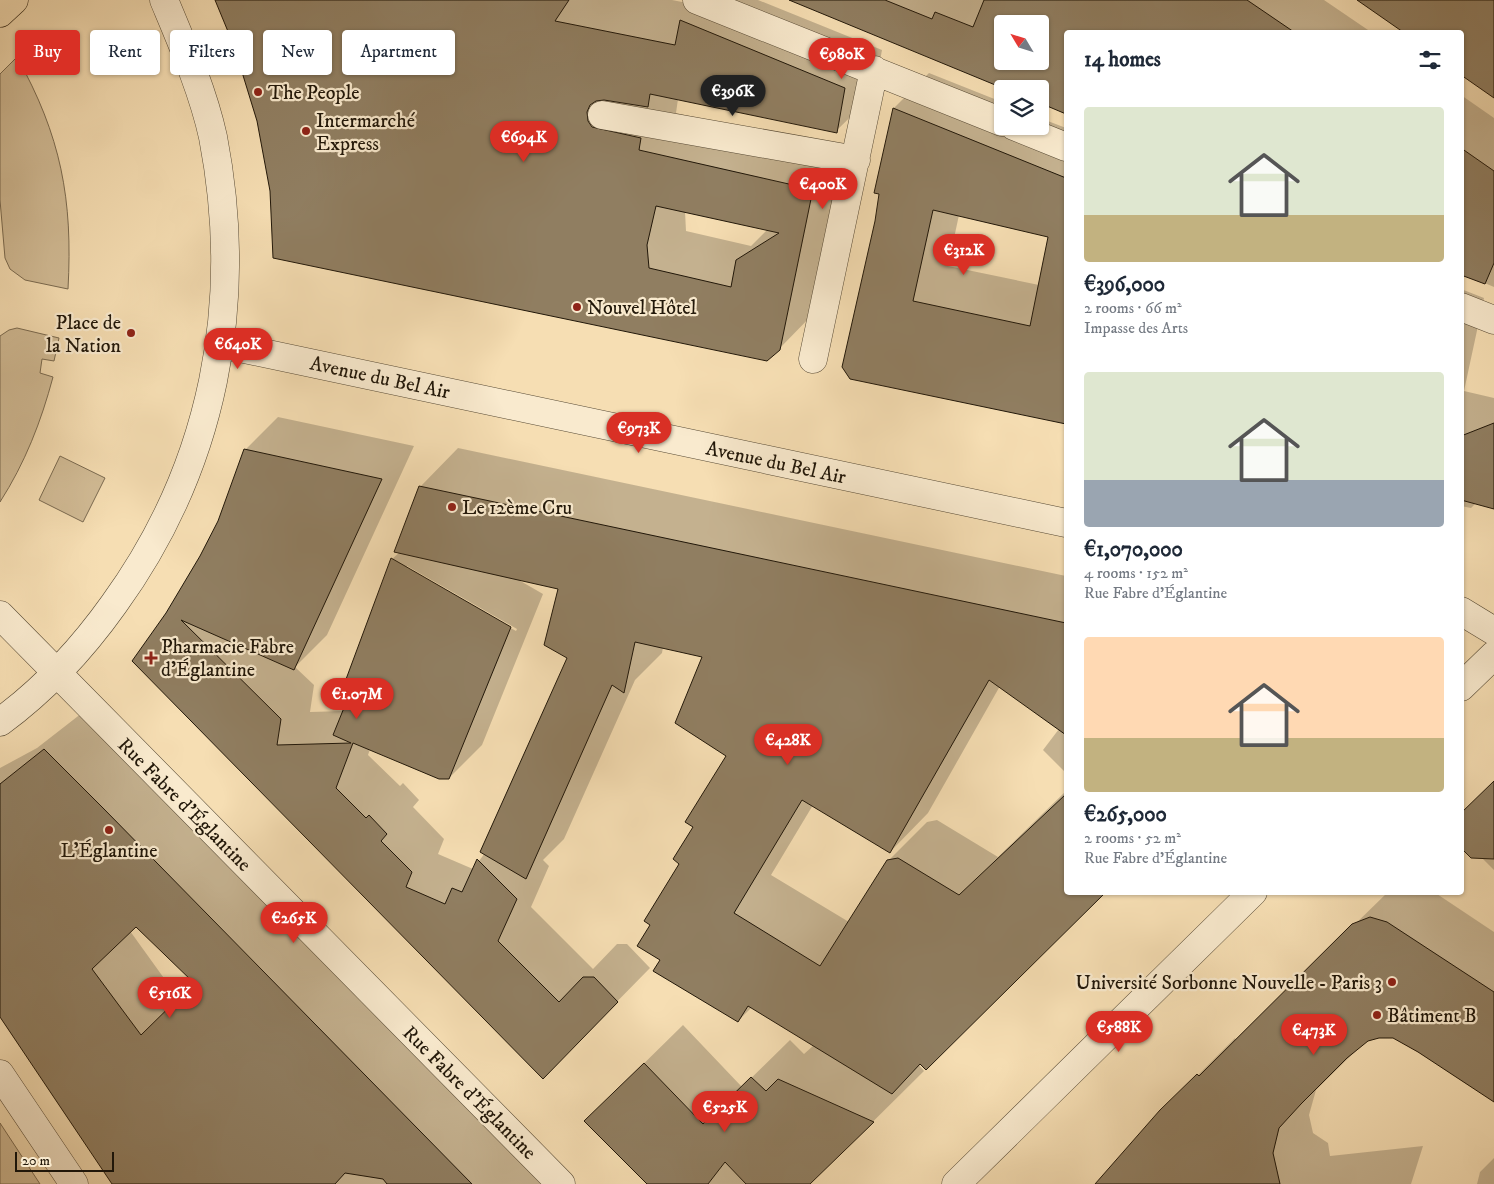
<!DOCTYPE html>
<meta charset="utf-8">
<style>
body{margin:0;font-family:"IM FELL DW Pica",serif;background:#f6f6f7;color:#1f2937;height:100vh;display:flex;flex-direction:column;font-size:19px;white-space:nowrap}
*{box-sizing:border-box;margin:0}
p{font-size:16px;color:#747a83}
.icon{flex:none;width:28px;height:28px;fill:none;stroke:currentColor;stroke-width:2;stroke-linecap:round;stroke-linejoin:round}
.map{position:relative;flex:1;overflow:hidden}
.details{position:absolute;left:1064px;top:30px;width:400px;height:865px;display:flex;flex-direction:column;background:#fff;border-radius:5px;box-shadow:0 1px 4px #0004}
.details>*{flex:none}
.banner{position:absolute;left:15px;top:30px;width:475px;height:45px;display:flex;gap:10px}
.needle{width:32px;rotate:308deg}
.buttons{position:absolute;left:994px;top:15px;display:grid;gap:10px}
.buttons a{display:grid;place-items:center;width:55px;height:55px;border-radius:5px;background:#fff;box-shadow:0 1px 4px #0004;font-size:25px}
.scale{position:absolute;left:15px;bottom:12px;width:99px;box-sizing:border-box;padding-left:5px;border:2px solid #211709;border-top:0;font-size:14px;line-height:18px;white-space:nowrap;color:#211709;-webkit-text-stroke:4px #f9eace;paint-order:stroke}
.price{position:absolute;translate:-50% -42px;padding:0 11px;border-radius:18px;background:#d93025;color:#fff;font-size:16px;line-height:32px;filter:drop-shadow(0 1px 2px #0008)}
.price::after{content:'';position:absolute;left:50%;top:30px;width:15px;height:11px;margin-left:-8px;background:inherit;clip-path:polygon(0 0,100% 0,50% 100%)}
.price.current{background:#222;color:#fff}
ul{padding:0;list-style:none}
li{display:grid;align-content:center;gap:10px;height:265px;padding:0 20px}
li span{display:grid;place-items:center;height:155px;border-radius:5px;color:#555}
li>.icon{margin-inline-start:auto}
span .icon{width:90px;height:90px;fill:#fffc;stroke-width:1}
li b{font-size:21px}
h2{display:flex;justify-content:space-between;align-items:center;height:60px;padding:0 20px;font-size:21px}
.pill{padding:0 18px;border-radius:5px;background:#fff;box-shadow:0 1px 4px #0004;font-size:18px;line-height:45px}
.pill.current{background:#d93025;color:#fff}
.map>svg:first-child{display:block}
.green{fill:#d2bc96;stroke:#7a6a50}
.shadow{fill:#0003;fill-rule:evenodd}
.building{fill:#907e61;stroke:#211709;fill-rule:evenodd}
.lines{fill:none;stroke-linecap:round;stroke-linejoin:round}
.minor-casing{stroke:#564934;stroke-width:29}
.major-casing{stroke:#211709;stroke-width:29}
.minor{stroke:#f9eace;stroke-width:28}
.major{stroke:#f6deb3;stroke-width:28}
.poi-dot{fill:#8f2418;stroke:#f9eace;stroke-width:2}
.labels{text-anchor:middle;stroke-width:4.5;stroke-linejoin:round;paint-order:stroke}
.poi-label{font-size:20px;fill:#211709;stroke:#f9eace;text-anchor:start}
.street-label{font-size:20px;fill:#211709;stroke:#f9eace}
</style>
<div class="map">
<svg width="1494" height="1184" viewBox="0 0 1494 1184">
<rect width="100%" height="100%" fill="#f6deb3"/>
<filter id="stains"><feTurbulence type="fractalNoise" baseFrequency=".004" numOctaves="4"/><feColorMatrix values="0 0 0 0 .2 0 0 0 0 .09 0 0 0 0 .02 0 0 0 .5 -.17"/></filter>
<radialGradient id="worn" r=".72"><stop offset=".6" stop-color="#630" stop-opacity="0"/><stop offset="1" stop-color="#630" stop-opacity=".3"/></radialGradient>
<!-- green -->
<path class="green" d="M17,57C61,136 73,199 68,289L25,280L10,269L5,258L0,200V74Z
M17,328L59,338L54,361L42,359L40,373L53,377C41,422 25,463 0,502V336L9,330Z
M60,456L105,478L83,522L39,500Z
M0,1123L40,1184H0Z"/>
<!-- shadow -->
<path class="shadow" d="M216,0H672L697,5L702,0H758L882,50L874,94L836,131L678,99L676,113L840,150L848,161L816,311L779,349L272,202L266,157L250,91ZM685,211L768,229L751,246L686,231Z
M790,0H1324L1371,32H1066V112L1040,102V89ZM1002,24H1040V61H1002Z
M1360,0H1494V97L1461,32H1405Z
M929,73L1002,102V126H1040V118L1066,128V423L851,378L880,193L876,192L894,108ZM959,215L1050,236L1039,285L948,266Z
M1461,95L1494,118V287L1461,273Z
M1461,289L1484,298L1464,391L1494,398V498L1476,503L1471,508L1461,506Z
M278,417L414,446L327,635L295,667L314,685L310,712L344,711L352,693L392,559L400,552L420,487L458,448L1066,576V773L1043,750L1059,729L1000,686L928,813L890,852L813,805L771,875L849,922L888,861L927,822L937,820L998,857L1066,791V892L919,1065L924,1071L810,1184H648L624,1083L683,1025L742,1087L790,1040L804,1054L814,1045L752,1007L738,1021L662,959L652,924L728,755L704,656L663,647L662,653L635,680L564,839L543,860L549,866L531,907L593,969L617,944H627L650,968L543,1077L167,614L201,556L219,521L245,450ZM407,566L517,629L516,631L407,569ZM517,579L559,588L569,657L485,853L473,869L438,854L444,839L413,807L419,800L403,783L400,786L368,755L370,749L449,778L482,745L543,594Z
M82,713L547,1184H114L0,1014V768L37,748ZM136,925L195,983L179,999L130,931Z
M1494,783V870L1482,858Z
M1388,892H1434L1494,932V1100L1440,1064L1393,1037H1379L1367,1040L1316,1090L1309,1115L1313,1133L1328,1143L1330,1156L1423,1146L1411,1184H1096L1161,1111L1199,1074L1235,1038L1236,1040Z
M1494,1158V1184H1477L1480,1172Z"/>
<!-- building -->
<path class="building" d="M215,0H569L555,21L675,45L680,20L845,88L837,133L650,94L648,107L604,100L596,101L590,105L587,112L588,121L592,127L641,138L639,150L802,187L811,199L780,350L767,361L273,258L270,191L257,121L234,46ZM656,206L779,233L736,260L731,287L649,268L647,245Z
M789,0H885L932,19L935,12L973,27L984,0H1247L1294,32H1066V114L1040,103V89H1005ZM1002,24H1040V61H1002Z
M1357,0H1494V98L1461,75V32H1403Z
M893,108L1066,178V424L850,379L842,367L875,221L879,194L874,193ZM933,210L1048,237L1030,326L913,301Z
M1461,148L1494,171V263L1485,284L1461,275Z
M1494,423V509L1461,500V436Z
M244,449L382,479L294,670L181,620L281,719L277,745L351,743L333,735L350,693L342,690L391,558L511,627L449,779H439L353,743L336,788L366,818L369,815L387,834L381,841L412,872L406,887L445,904L452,888L462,892L477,859L517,899L498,941L559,1002L583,977H594L618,1002L543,1079L132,661L166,613L200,556L218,521Z
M419,486L1066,623V735L989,680L890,853L802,800L734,913L820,966L887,860L898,858L959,895L1066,794V892H1106L926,1070L920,1064L892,1094L748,1006L738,1022L653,971L660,960L637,946L650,925L644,921L679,864L673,859L693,827L685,822L726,756L675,723L702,657L635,642L624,693L612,685L526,879L480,852L567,658L544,645L558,589L394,552Z
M44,749L104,809L472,1184H387L383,1179L345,1173L335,1184H112L0,1017V784ZM136,927L194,983L141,1035L92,969Z
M1494,781V859L1471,858L1461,848V813Z
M1370,917L1387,922L1494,992V1102L1418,1052L1393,1038H1379L1368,1041L1347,1058L1301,1104L1279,1128L1273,1153L1280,1184H1095L1160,1110L1197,1074L1199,1076L1352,924Z
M644,1063L703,1124L751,1077L766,1091L778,1079L874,1122L810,1184H746L725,1162L708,1184H647L584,1121Z"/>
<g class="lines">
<!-- minor casing -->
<g class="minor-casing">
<path id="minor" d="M697,0L1002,122
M602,115L856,160
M1014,126L1066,147
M1461,307L1494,320
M221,344L1066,523
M813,359L874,70
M1461,611L1494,631
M0,615L561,1184
M1461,687L1494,655
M0,722C45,689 82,649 114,604C214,466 245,303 213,137C203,91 182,43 164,0
M0,1074L74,1184
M956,1184L1253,892"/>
</g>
<!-- major casing -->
<g class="major-casing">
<path id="major" d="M0,13L14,0"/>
</g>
<!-- minor -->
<use href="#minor" class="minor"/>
<!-- major -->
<use href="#major" class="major"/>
</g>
<!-- markers -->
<g class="poi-dot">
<circle cx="258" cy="92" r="5"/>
<circle cx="306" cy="131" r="5"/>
<circle cx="577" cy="307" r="5"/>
<circle cx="131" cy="333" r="5"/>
<circle cx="452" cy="507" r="5"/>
<path d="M148.5 650.5h5v5h5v5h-5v5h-5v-5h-5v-5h5z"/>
<circle cx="109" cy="830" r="5"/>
<circle cx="1392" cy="982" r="5"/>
<circle cx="1377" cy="1015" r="5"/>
</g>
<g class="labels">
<!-- poi labels -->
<g class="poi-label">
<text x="268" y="99">The People</text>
<text x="316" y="127">Intermarché<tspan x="316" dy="23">Express</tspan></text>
<text x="587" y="314">Nouvel Hôtel</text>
<text x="121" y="329" text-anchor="end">Place de<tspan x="121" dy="23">la Nation</tspan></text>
<text x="462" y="514">Le 12ème Cru</text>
<text x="161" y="653">Pharmacie Fabre<tspan x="161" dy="23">d'Églantine</tspan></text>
<text x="109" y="857" text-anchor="middle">L'Églantine</text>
<text x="1382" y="989" text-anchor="end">Université Sorbonne Nouvelle - Paris 3</text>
<text x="1387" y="1022">Bâtiment B</text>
</g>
<!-- street labels -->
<g class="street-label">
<text transform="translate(380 377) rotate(12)" y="7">Avenue du Bel Air</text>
<text transform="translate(776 462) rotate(12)" y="7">Avenue du Bel Air</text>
<text transform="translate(185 804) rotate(45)" y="7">Rue Fabre d'Églantine</text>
<text transform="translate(470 1092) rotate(45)" y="7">Rue Fabre d'Églantine</text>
</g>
</g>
<rect width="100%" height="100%" filter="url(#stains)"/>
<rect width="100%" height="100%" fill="url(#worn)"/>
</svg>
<div class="buttons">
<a><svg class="needle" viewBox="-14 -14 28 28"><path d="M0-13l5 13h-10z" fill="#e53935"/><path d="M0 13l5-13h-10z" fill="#747a83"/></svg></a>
<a><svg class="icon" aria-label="layers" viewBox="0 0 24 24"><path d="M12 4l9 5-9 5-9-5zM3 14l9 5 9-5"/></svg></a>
</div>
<div class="scale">20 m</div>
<b class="price" style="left:842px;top:80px">€980K</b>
<b class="price current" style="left:733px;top:117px">€396K</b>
<b class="price" style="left:524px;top:163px">€694K</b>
<b class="price" style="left:823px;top:210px">€400K</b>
<b class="price" style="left:964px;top:276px">€312K</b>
<b class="price" style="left:238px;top:370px">€640K</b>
<b class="price" style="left:639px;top:454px">€973K</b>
<b class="price" style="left:357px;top:720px">€1.07M</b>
<b class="price" style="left:788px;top:766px">€428K</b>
<b class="price" style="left:294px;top:944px">€265K</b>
<b class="price" style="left:170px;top:1019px">€516K</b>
<b class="price" style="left:1119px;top:1053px">€588K</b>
<b class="price" style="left:1314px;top:1056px">€473K</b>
<b class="price" style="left:725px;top:1133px">€525K</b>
<div class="banner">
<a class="pill current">Buy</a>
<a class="pill">Rent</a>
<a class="pill">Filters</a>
<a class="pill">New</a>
<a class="pill">Apartment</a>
</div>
<section class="details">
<h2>14 homes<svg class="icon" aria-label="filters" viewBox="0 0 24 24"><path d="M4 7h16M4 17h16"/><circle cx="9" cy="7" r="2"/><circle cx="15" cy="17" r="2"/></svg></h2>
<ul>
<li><span style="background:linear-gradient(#dfe7d0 70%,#c2b280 0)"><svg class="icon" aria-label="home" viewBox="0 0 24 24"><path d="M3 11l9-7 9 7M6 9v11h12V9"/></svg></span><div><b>€396,000</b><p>2 rooms · 66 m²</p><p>Impasse des Arts</p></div></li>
<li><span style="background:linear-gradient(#dfe7d0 70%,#9aa5b1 0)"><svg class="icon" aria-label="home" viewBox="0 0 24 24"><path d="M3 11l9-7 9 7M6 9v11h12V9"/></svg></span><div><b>€1,070,000</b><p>4 rooms · 152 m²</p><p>Rue Fabre d'Églantine</p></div></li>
<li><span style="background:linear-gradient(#ffd9b3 65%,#c2b280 0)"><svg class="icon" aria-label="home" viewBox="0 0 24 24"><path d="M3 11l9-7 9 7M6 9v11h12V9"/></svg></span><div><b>€265,000</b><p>2 rooms · 52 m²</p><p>Rue Fabre d'Églantine</p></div></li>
</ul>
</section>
</div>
